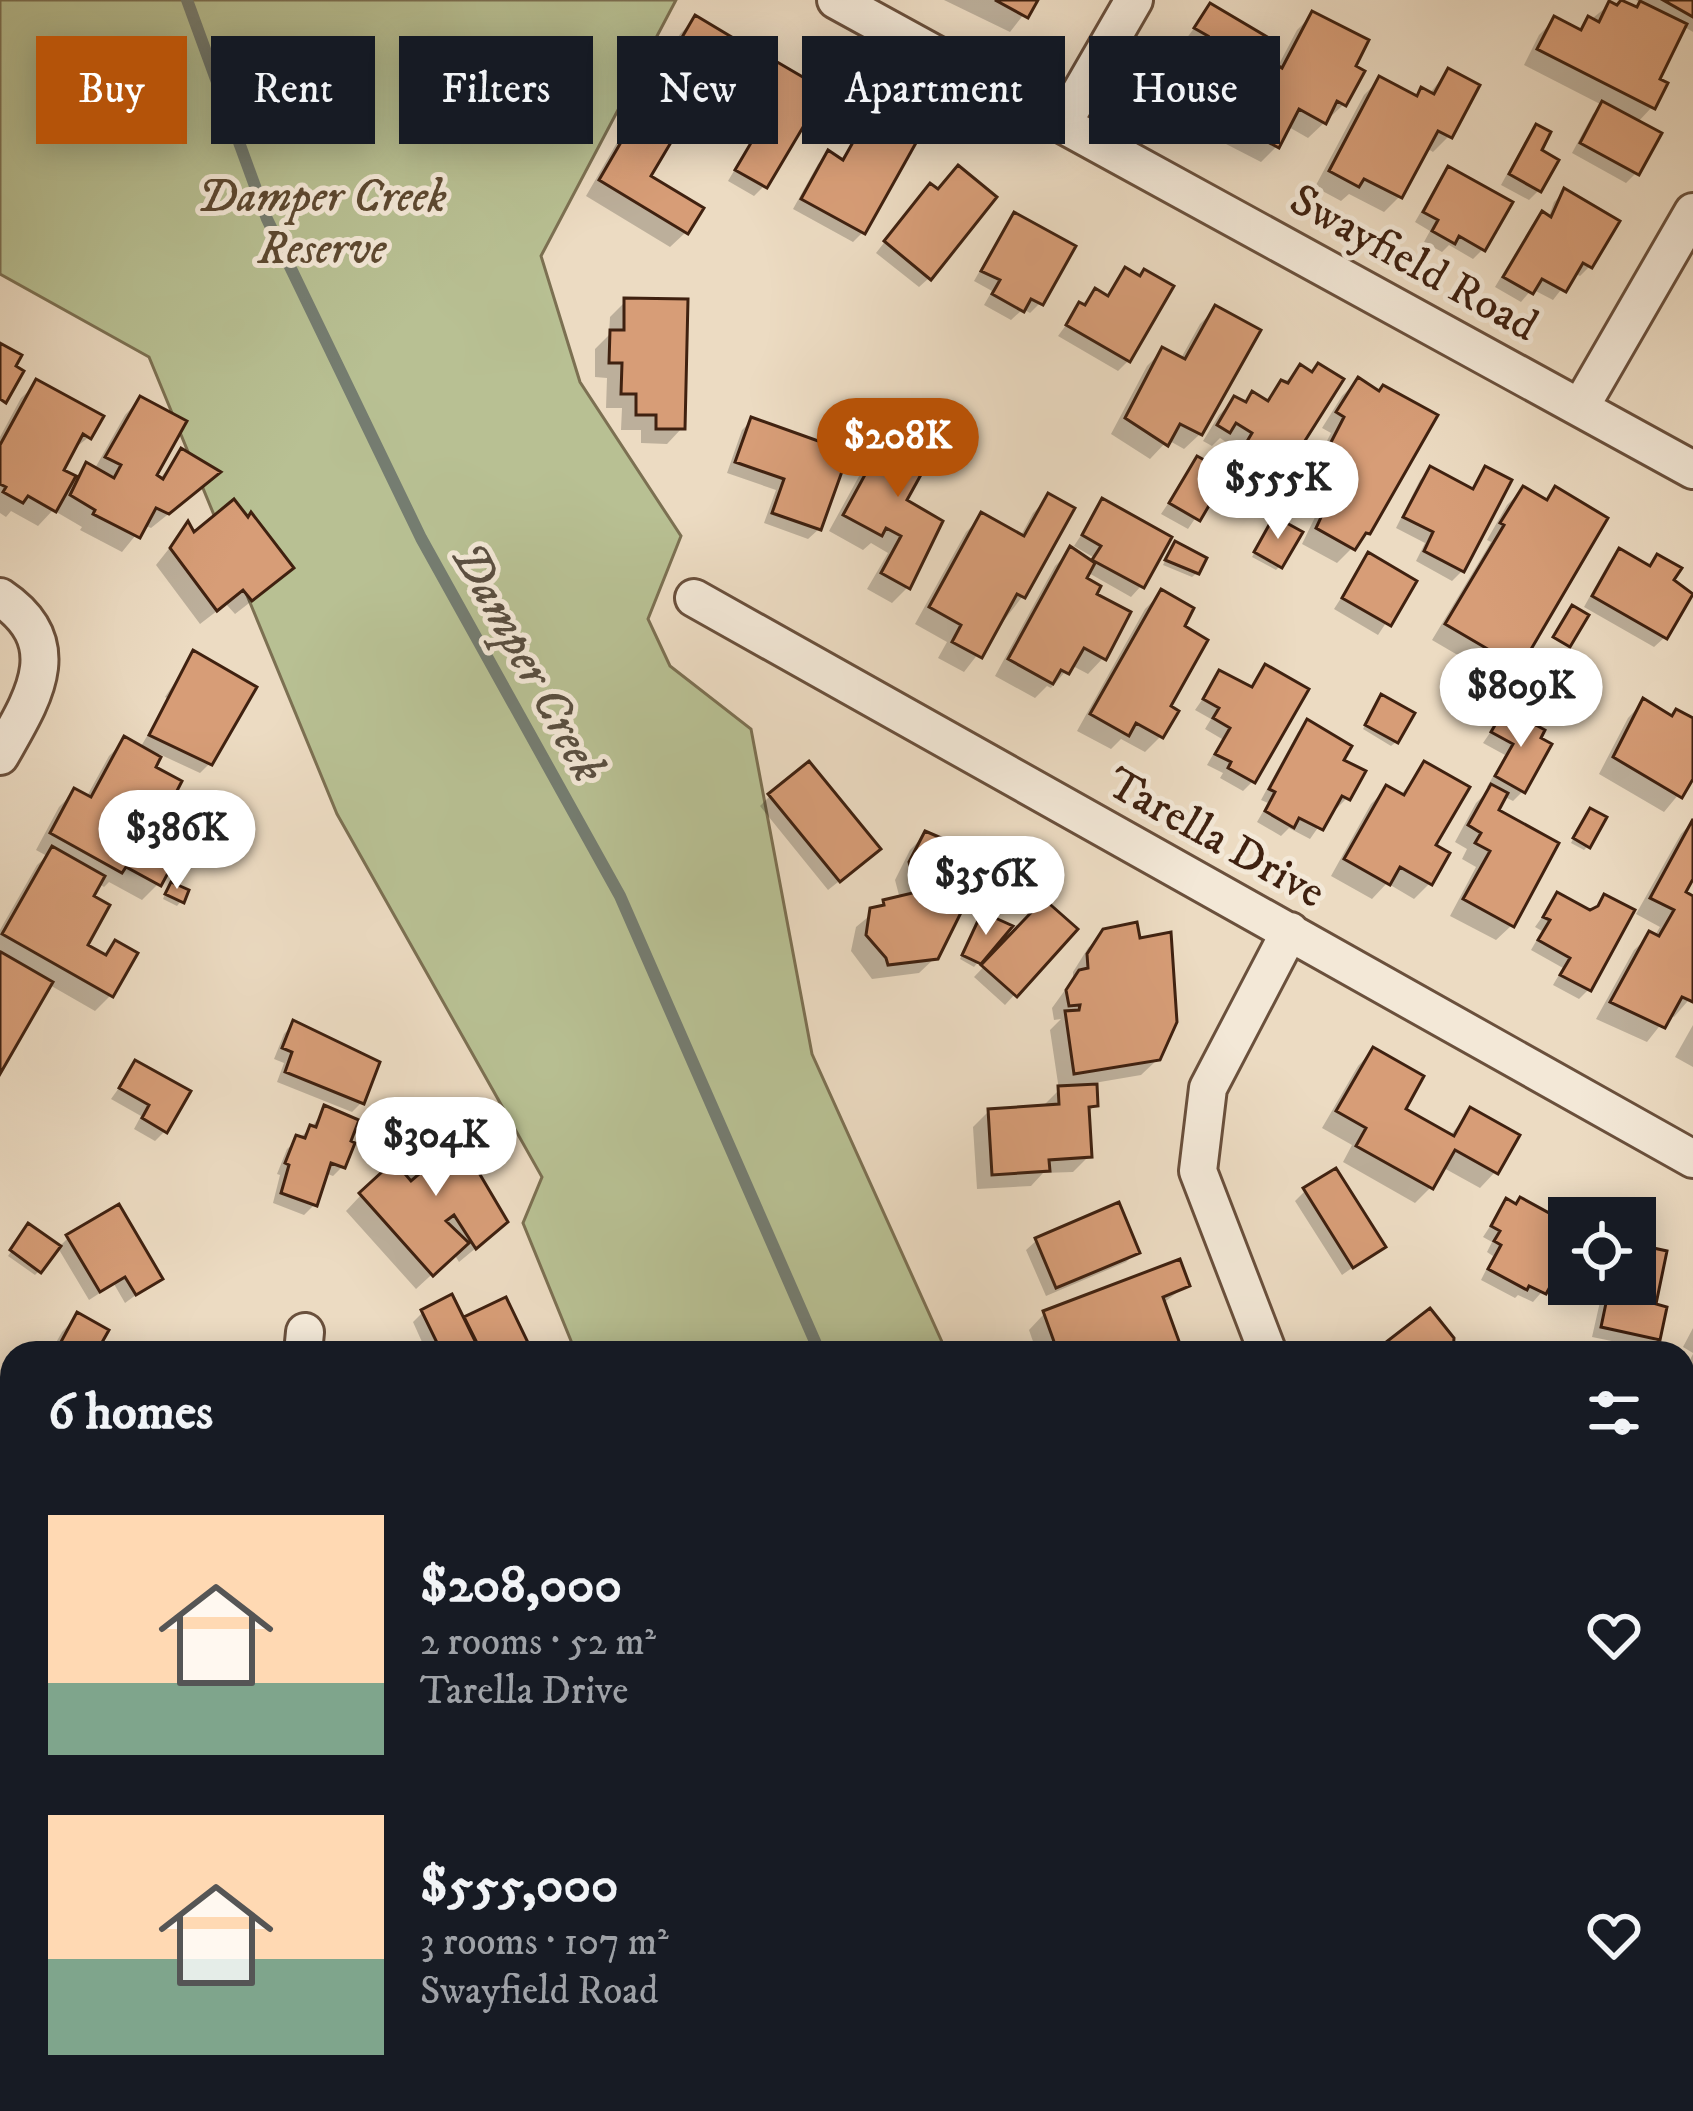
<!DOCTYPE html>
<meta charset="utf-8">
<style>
body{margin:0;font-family:"IM FELL DW Pica",serif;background:#20242c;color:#f1f3f6;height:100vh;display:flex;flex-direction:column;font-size:45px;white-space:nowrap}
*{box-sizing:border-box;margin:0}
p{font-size:39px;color:#9ea1a6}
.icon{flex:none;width:66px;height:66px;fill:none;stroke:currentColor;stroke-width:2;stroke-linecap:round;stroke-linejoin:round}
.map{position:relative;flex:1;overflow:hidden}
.drawer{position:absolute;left:0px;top:1341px;width:1695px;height:771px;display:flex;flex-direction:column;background:#171b24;border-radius:36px 36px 0 0;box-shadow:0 6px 30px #0003}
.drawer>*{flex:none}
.hud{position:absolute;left:36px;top:36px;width:1623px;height:108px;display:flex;gap:24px}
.tools{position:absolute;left:1548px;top:1197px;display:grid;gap:24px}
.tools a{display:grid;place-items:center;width:108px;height:108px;border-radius:0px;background:#171b24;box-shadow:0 6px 30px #0003;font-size:60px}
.price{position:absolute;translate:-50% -102px;padding:0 27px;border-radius:42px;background:#fff;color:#222;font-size:39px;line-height:78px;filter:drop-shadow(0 3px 6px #0008)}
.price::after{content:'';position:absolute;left:50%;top:72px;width:36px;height:27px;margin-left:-18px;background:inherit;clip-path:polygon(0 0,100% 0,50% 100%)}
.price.on{background:#b45309;color:#fff}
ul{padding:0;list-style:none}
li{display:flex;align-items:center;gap:36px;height:300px;padding:0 48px}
li span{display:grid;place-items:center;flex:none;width:336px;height:240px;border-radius:0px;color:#555}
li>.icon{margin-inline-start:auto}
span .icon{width:144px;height:144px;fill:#fffc;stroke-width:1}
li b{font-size:51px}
h2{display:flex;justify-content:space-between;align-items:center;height:144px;padding:0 48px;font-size:51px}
.chip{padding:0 42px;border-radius:0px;background:#171b24;box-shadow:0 6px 30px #0003;font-size:42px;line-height:108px}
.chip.on{background:#b45309;color:#fff}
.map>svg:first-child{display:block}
.green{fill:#b8c093;stroke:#7c7052;stroke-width:3}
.shadow{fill:#0003}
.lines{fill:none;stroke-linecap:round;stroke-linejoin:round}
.stream{stroke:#757d71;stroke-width:12}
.building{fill:#d79d77;stroke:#3f2110;stroke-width:3}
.minor-casing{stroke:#6a503c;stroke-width:42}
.primary-casing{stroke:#3f2110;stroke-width:66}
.minor{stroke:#f3e8d7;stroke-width:36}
.primary{stroke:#e6be81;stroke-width:60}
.labels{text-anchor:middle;stroke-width:10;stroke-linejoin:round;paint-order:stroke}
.park-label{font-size:45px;font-style:italic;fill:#5d4931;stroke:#f3e8d7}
.street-label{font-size:45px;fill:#3f2110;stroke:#f3e8d7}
.water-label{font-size:48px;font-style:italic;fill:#5a4f41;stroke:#f3e8d7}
</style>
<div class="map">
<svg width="1693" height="2111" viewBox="0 0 1693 2111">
<rect width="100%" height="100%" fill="#ecdbc2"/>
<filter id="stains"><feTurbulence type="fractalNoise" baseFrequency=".00167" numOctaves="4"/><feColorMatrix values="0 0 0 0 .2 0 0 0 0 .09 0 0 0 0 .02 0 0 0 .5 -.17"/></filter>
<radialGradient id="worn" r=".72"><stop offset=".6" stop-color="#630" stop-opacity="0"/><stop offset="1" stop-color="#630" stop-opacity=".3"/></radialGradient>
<!-- green -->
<path class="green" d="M0,0H676L541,256L580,382L681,536L648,619L670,666L751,729L812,1054L947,1353H576L523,1223L542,1177L337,814L149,357L0,274Z
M949,2100H1420L1429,2111H942Z"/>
<!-- shadow -->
<path class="shadow" d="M944,0H1035L1010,32Z
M1636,0H1693V32L1683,26L1656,80L1652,107L1637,123L1636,173L1626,183L1572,153L1593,114L1602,105L1524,65L1539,35L1555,19L1577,31L1610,4L1636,10L1642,4Z
M1210,7L1270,42L1227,113L1217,123L1199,112L1202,106L1188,97L1197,82L1184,74L1200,47L1186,39Z
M1313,14L1352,67L1344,104L1308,138L1287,126L1277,146L1261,162L1226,144L1258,82L1274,66L1277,68L1297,30Z
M695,19L725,82L710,98L698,91L647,177L686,232L670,247L586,196L680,34Z
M772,63L820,91L764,186L754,196L728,181L764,120L743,107Z
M1448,71L1449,136L1433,152L1425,147L1399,197L1384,212L1349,194L1341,201L1315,187L1364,95L1380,79L1414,98L1421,91L1429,94Z
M1537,128L1539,190L1529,200L1501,185L1527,138Z
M863,129L880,139L890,129L863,232L853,242L793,209L818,164L828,154L840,161Z
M1449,170L1483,249L1473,259L1449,245L1442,252L1424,242L1430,231L1415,222L1439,180Z
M1564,192L1590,266L1580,276L1574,273L1553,300L1532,289L1521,302L1495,287L1532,225L1542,215L1548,219L1554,202Z
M920,197L929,278L919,287L876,253Z
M1015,216L1040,303L1030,313L1023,309L1011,320L984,305L992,291L974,281L1005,226Z
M1125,271L1128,361L1118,371L1058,336L1080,306L1096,292L1106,297Z
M626,301L682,428L667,444L641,443V430H621L622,408H606L607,378L595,377V349L609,335L610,317Z
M1216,308L1200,434L1184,449L1168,440L1150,459L1111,434L1147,366L1163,350L1180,360L1200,324Z
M1300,368L1275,483L1259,498L1223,477L1188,529L1161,514L1198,459L1224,474L1238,450L1220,438L1212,446L1203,441L1219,415L1235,399L1243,404L1252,395L1264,402Z
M1358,380L1367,533L1337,563L1302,544L1335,476L1315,464L1331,433L1322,428L1342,396Z
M37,383L89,437L71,451L60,471L74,479L87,466L94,470L125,415L140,399L153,477L159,480L181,452L202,487L151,528L144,525L122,552L80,530L82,527L53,510L38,526L11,511L6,517L0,513V437L21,398Z
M752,420L819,529L808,539L764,523L776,490L727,473L742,430Z
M896,422L908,587L892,603L867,589L888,553L871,543L863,550L829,531L880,438Z
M1430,470L1470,491L1485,470L1462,571L1452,581L1416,561L1425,543L1396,528L1420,480Z
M1523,489L1544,501L1556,490L1517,666L1502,681L1432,640L1491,542L1487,540L1507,505Z
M1049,497L1022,597L964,672L938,658L947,642L915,624L966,532L982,516L1020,537L1033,513Z
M1103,502L1168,538L1141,586L1131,597L1087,572L1083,579L1093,595L1103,658L1088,674L1071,665L1051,688L1047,686L1035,698L995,676L1055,566L1071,550L1089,563L1093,557L1074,546Z
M1271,524L1280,566L1276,570L1252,557Z
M187,526L193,536L274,584L235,614L226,604L200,624L156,565Z
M1171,549L1197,573L1192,577L1163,565Z
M1619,552L1648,568L1658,558L1670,581L1665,637L1654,647L1584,607L1609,562Z
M1368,556L1413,582L1378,635L1334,609Z
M1161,593L1181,627L1161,736L1145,752L1121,739L1111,749L1077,731L1145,609Z
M194,654L210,763L200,773L159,754L152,768L158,884L142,900L109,882L104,887L98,883L90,897L84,946L102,956L115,943L111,995L95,1011L48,984L0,1068V930L37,865L47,856L36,850L59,807L75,791L86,798L109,756L125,740L140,748L169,699L165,697Z
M1265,668L1253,781L1243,791L1220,778L1223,773L1207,765L1222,739L1205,729L1211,719L1195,710L1220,674L1249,689Z
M1378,702L1396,742L1391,746L1363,729Z
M1643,702L1671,719L1689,720L1693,716V777L1664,812L1599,774L1628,718Z
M1505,711L1541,731L1523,791L1513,801L1503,796L1495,812L1512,925L1496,940L1450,916L1476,867L1462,859L1467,849L1455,842L1476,803L1490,789L1487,787L1505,755L1483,743Z
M1308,722L1340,761L1347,798L1337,808L1333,806L1310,839L1289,828L1281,836L1257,822L1268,803L1261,800L1298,732Z
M1425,764L1432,846L1430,883L1414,899L1387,883L1372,899L1331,876L1371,804L1387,788L1400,796Z
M770,796L867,859L828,890L760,806Z
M1586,815L1588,846L1584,850L1571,843Z
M1693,821V875L1682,893L1693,899V995L1674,1017L1669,1014L1647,1042L1596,1019L1634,950L1650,935L1654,937L1660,927L1636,914L1681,834Z
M926,834L936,957L919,973L872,979L851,951L856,927L885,903L900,899L895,880L910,850Z
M167,890L181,901L177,906L163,899Z
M1557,896L1591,914L1605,897L1589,989L1579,999L1553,985L1563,968L1531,950L1542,931L1535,927Z
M1044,903L1074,929L1005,1005L974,977Z
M979,920L1008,927L974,967L960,959Z
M1105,932L1158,1059L1141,1075L1094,1083L1095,1105L1087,1114L1089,1156L1073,1172L1043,1173L1031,1186L977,1189L973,1127L989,1111L1044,1105L1059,1090L1050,1030L1061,1019L1054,1020L1052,1008L1073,979V972L1088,948Z
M293,1024L362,1102L352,1112L277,1082L284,1063L274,1059L284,1034Z
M1693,1025V1067L1675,1057Z
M1373,1050L1402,1111L1449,1137L1470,1111L1495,1172L1480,1188L1442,1167L1431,1187L1415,1203L1343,1162L1352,1145L1322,1128L1358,1066Z
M136,1064L165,1131L155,1141L134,1129L141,1116L111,1099Z
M325,1109L343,1166L333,1176L325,1173L314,1205L304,1215L273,1203L280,1175L277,1174L287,1149L311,1128Z
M412,1138L488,1238L459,1262L454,1254L416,1289L346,1211L361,1195L408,1180L396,1153Z
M1305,1191L1383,1246L1342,1275L1295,1201Z
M1506,1202L1569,1227V1284H1575L1564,1295L1547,1286L1533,1302L1518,1295L1515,1298L1481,1280L1493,1256L1487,1252L1492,1242L1483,1237Z
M25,1231L39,1271L35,1275L8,1256Z
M68,1238L159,1278L125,1303L114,1284L89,1300L58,1248Z
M1037,1240L1136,1252L1126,1262L1046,1296L1026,1250Z
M1635,1247L1652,1307L1657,1338L1644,1351L1648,1353H1641L1646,1348L1592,1337L1604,1284H1635Z
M1187,1285L1162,1304L1177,1343L1166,1353H1037L1029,1330L1044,1314Z
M505,1301L530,1353H427L413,1322L423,1312L462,1321Z
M77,1316L93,1353H50L62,1332Z
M1693,1328V1353L1683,1347Z
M12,1354V1384L0,1377Z
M1693,1354V1390L1683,1384V1373Z
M1693,1402V1432L1683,1426Z
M12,1429V1494L0,1488V1447Z
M0,1507L12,1513V1568L0,1561Z
M1683,1639L1693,1645V1719L1684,1728Z
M0,1953L9,1958L12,1954V2029L0,2022Z
M12,2032V2053L2,2048Z
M845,2100H913L907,2111H864Z
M1540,2100H1576L1561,2111H1549Z"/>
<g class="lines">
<!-- stream -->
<path class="stream" d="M187,0L267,219L421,538L620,896L820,1353"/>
</g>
<!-- building -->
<path class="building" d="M995,0H1038L1028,18Z
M1621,0L1637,7L1640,1L1687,24L1660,79L1668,83L1655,109L1537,49L1554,16L1581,30L1588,16L1599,22L1609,1L1617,5Z
M1663,0H1693V17Z
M1210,3L1274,41L1230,115L1206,101L1210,95L1196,86L1205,71L1192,63L1208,36L1194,28Z
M1312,11L1369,40L1356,66L1365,71L1346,106L1337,101L1326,124L1299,109L1279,148L1240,127L1274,63L1282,68Z
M695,15L750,48L728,84L711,75L651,176L704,208L688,234L599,180Z
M772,59L825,90L767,188L735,170L771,109L750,96Z
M1448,68L1480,85L1452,138L1438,131L1402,198L1364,179L1359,187L1329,171L1379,76L1417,96L1421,87L1434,94Z
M1602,101L1662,133L1639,175L1580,143Z
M1536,124L1551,132L1542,150L1559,160L1541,192L1509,174Z
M889,125L917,141L865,234L801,199L828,150L843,160L862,126L882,137Z
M958,165L997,197L931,280L884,241L930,183L938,189Z
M1448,166L1513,202L1485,251L1459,236L1455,244L1432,231L1438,220L1423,212Z
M1564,188L1620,221L1592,268L1583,263L1566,292L1542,279L1533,294L1503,277L1542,211L1551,217Z
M1014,212L1076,246L1043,305L1031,299L1024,312L992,294L1000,280L981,271Z
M1125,267L1140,276L1144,269L1174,286L1130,362L1066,325L1079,302L1085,305L1095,288L1108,296Z
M624,298L688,299L685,429H656V415H636V394H621L622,363H609L610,330H624Z
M1215,305L1261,330L1202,435L1180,424L1168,446L1125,418L1162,347L1185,359Z
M0,343L22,355L16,366L24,371L6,403L0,399Z
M1318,363L1344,379L1277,485L1236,460L1252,433L1236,423L1230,433L1217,425L1234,396L1246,402L1252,391L1268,401L1281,380L1288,383L1300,364L1312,372Z
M1358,377L1379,391L1383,385L1438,415L1370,534L1366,533L1355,550L1316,528L1348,459L1328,448L1344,417L1336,412Z
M36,379L104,416L91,439L83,434L64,470L76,476L56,512L28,496L23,503L3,492L6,487L0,484V445Z
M140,396L187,421L157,475L163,479L181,448L221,472L169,514L156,508L140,538L93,514L95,510L70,495L86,462L114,478L121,465L105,457Z
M751,417L849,452L821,530L772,513L784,479L735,462Z
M896,418L939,442L907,500L943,521L910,589L881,573L901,536L886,528L882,536L843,515Z
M1197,456L1228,473L1200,521L1169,503Z
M1430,466L1473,489L1485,466L1512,480L1464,572L1424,551L1433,532L1403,517Z
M1523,486L1547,500L1555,486L1608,518L1520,668L1445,624L1504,525L1500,523Z
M1048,493L1075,508L1025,598L1017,594L982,658L952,642L961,625L929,607L981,512L1024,536Z
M1102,498L1172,537L1144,588L1092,560L1101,546L1082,535Z
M234,499L248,517L251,512L294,568L252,601L243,590L217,611L170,548L188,521L194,532Z
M1274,516L1303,532L1282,568L1254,552Z
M1175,541L1207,558L1199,574L1165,560Z
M1070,546L1095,563L1087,578L1101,586L1097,594L1131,612L1106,660L1084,648L1069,674L1061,670L1053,684L1008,659Z
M1619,548L1650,566L1657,554L1682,568L1674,580L1693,594L1667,639L1592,596Z
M1368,552L1417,581L1391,626L1342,598Z
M1161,589L1194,608L1185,626L1208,640L1171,706L1179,711L1163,738L1136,723L1129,736L1090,714Z
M1572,605L1589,615L1570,647L1553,637Z
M193,650L257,687L212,765L149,735Z
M1265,664L1309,689L1255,783L1228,768L1231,762L1215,754L1230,728L1213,718L1219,708L1203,699L1219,670L1252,687Z
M1381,694L1415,713L1398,743L1365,725Z
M1643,698L1672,716L1676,709L1693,718V779L1682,798L1613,757Z
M1505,708L1545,730L1541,738L1552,744L1525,793L1495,776L1513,744L1491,732Z
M1307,719L1352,746L1344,760L1366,771L1350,800L1342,796L1323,830L1299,818L1294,828L1265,811L1275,792L1269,789Z
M124,736L161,757L156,767L182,781L162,820L189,834L161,886L126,867L122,873L50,833L74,788L91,797Z
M809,761L881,849L840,882L768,794Z
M1424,761L1470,787L1436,845L1450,853L1432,885L1400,867L1390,885L1344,859L1386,785L1404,795Z
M1491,784L1508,793L1499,810L1559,843L1514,927L1463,899L1490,851L1475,843L1481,833L1468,825Z
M1590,808L1607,817L1590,848L1573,838Z
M1693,819V879L1686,892L1693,896V1002L1682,997L1665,1028L1610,1002L1649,931L1659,936L1674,910L1650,898Z
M925,831L988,858L938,959L888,965L886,958L866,935L870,908L884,905L883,900L917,892L909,862Z
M52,846L105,876L94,896L110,905L88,945L106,955L115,940L138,953L113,997L2,934Z
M171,882L189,890L184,903L165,894Z
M1557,892L1590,910L1598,906L1604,894L1635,910L1591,991L1560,975L1570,958L1538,940L1550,920L1543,917Z
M1044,899L1078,929L1017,997L981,965Z
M982,912L1013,926L981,964L962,955Z
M1137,922L1140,938L1171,932L1177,1022L1160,1060L1074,1074L1065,1011L1079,1010L1080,1005L1069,1006L1066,990L1079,970L1088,968L1087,954L1103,929Z
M1,952L53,982L0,1074V954Z
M293,1020L380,1062L364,1104L285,1072L292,1052L282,1048Z
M1373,1047L1424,1076L1406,1109L1454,1136L1470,1107L1520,1135L1498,1174L1455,1150L1433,1189L1356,1146L1366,1128L1336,1111Z
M135,1060L191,1091L167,1133L142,1118L149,1105L119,1088Z
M1097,1084L1098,1106L1089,1107L1092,1157L1049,1160L1050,1171L992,1175L988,1109L1059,1104L1058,1086Z
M324,1105L359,1120L351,1141L355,1143L345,1168L331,1163L317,1206L281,1193L289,1165L285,1163L296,1135L305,1138L310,1125L316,1127Z
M446,1117L508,1222L476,1249L454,1215L446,1221L469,1243L433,1276L359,1193L394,1161L411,1181L425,1169L410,1135Z
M1336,1168L1386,1247L1353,1268L1303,1188Z
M1520,1197L1569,1224V1283L1556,1276L1546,1294L1529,1286L1527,1290L1488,1269L1501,1245L1494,1241L1500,1231L1491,1226L1506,1198L1516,1204Z
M1119,1202L1140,1253L1056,1288L1035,1238Z
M119,1204L163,1279L136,1295L125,1277L100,1292L66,1235Z
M28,1223L61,1246L41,1273L10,1250Z
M1635,1244L1667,1251L1656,1304L1667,1307L1660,1340L1601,1327L1610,1284H1635Z
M1180,1259L1190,1286L1163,1297L1180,1344L1155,1353H1079L1075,1343L1057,1350L1043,1311Z
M452,1294L481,1353H442L421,1310Z
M506,1297L533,1353H482L464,1317Z
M1430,1308L1454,1338L1453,1353H1372Z
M77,1312L109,1330L96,1353H55Z
M0,1396L12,1405V1420L0,1442Z
M12,1431V1479L0,1473V1446Z
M0,1503L12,1510V1553L6,1550L0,1560Z
M1683,1636L1693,1641V1718L1683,1713Z
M0,1949L12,1956V2014L0,2007Z
M148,2100H215L210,2111L199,2105L195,2111H142Z
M310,2100H343L353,2106L351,2111H302Z
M1651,2100H1677L1685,2111H1636Z"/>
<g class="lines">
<!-- minor casing -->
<g class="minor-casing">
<path id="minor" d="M836,0L1693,470
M1063,123L1134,0
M1581,406L1693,212
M0,597C70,644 32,699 0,756
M694,598L1693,1159
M303,1353L305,1332
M1268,1353L1198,1171L1208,1088L1290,931
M0,1813L12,1792
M1683,1967L1693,1980"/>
</g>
<!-- primary casing -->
<g class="primary-casing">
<path id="primary" d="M0,1736L12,1743
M645,2100L665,2111"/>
</g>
<!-- minor -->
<use href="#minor" class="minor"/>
<!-- primary -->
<use href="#primary" class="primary"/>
</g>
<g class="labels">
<!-- park labels -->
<g class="park-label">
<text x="322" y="211">Damper Creek<tspan x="322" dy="52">Reserve</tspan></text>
</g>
<!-- street labels -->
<g class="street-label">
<text transform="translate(1415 261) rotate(29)" y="16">Swayfield Road</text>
<text transform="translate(1217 836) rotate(29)" y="16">Tarella Drive</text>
</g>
<!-- water labels -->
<g class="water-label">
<text transform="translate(530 661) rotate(61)" y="17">Damper Creek</text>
</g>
</g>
<rect width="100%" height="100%" filter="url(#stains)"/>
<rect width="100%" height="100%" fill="url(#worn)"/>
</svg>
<div class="tools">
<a><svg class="icon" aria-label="locate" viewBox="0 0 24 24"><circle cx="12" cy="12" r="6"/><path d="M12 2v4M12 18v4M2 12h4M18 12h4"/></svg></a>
</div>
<b class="price on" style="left:898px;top:500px">$208K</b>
<b class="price" style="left:1278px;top:542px">$555K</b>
<b class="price" style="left:1521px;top:750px">$809K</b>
<b class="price" style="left:177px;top:892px">$386K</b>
<b class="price" style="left:986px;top:938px">$356K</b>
<b class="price" style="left:436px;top:1199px">$304K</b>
<div class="hud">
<a class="chip on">Buy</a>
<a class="chip">Rent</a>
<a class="chip">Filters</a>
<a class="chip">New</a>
<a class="chip">Apartment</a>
<a class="chip">House</a>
</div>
<section class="drawer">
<h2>6 homes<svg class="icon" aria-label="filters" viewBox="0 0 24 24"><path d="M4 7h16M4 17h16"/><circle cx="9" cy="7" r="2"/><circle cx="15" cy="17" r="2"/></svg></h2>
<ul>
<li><span style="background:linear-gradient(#ffd9b3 70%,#7fa58c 0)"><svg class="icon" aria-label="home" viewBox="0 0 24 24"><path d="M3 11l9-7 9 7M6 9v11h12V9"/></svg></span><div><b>$208,000</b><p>2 rooms · 52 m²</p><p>Tarella Drive</p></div><svg class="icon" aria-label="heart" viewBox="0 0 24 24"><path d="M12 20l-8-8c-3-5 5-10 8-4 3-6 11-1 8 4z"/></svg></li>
<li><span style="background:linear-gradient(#ffd9b3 60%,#7fa58c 0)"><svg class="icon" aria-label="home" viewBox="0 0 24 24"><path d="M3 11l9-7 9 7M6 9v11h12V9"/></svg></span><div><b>$555,000</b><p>3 rooms · 107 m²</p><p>Swayfield Road</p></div><svg class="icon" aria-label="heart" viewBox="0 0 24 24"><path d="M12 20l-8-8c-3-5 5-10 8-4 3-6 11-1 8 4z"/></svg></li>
</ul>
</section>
</div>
